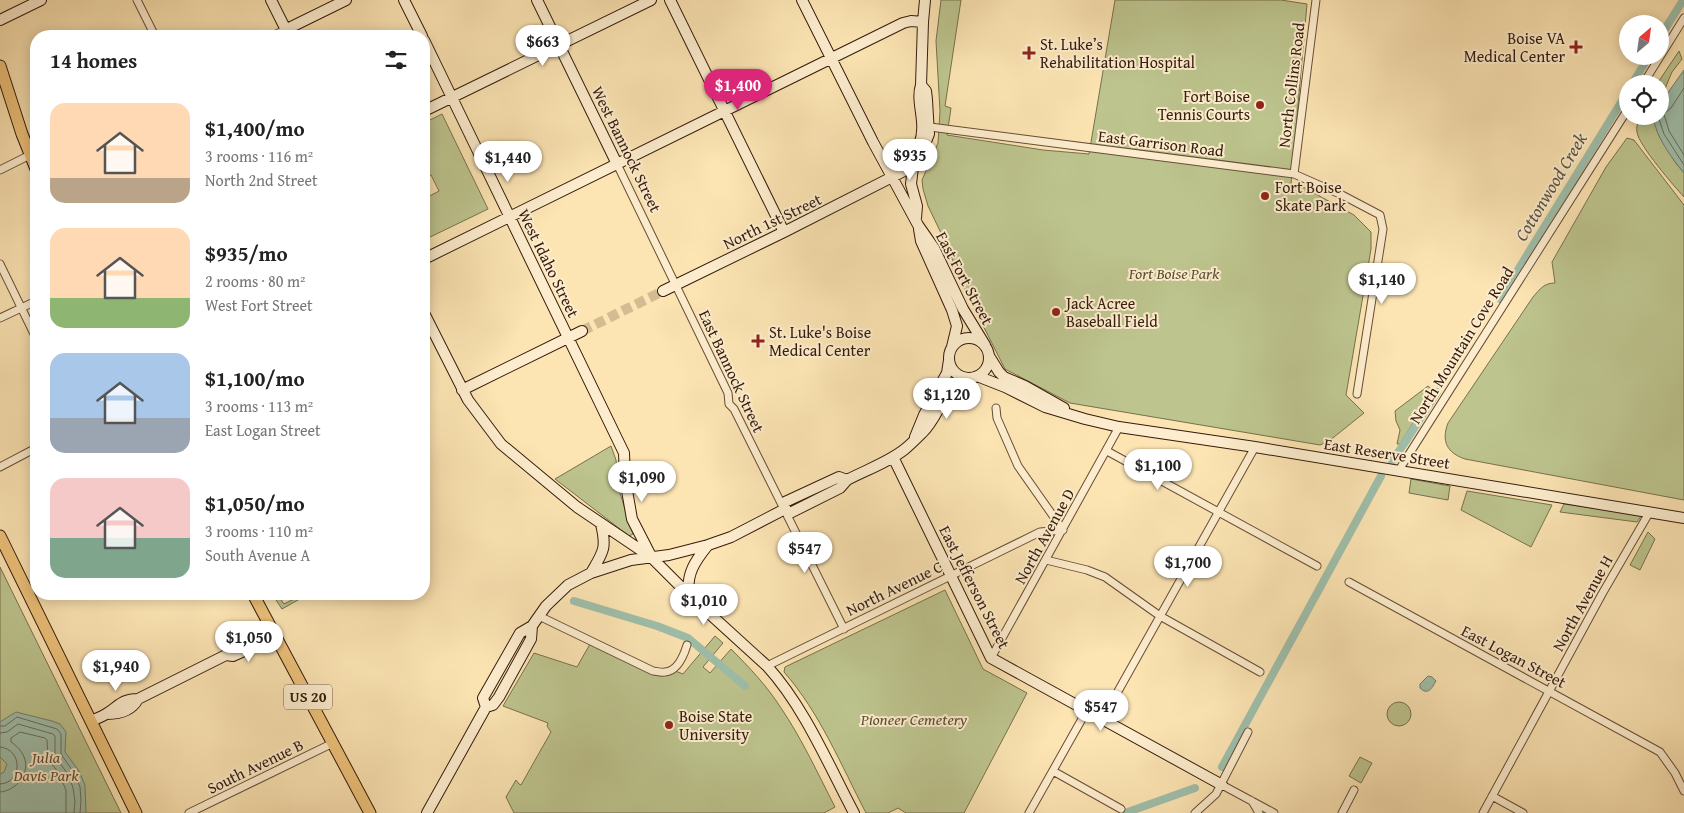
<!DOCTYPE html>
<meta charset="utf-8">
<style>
body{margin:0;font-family:"Gentium Book Plus",serif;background:#f2f2f2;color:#222;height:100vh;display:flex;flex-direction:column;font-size:19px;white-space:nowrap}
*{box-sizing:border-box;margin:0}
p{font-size:16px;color:#767676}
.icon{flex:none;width:28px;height:28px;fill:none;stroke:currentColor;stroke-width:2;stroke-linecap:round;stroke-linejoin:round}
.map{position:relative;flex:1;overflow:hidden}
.details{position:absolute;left:30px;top:30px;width:400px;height:570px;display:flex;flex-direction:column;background:#fff;border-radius:20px;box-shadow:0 2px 12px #0003}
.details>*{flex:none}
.needle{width:32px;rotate:29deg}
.controls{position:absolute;left:1619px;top:15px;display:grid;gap:10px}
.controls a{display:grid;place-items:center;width:50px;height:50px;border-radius:50%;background:#fff;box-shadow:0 2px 12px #0003;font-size:25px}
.price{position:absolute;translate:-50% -42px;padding:0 11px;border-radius:18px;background:#fff;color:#222;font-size:16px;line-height:32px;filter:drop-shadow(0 1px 2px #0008)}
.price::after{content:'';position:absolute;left:50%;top:30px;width:15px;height:11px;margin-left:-8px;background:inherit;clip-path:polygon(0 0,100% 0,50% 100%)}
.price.active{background:#db2777;color:#fff}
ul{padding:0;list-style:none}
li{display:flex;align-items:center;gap:15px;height:125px;padding:0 20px}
li span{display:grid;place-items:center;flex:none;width:140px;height:100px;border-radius:15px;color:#555}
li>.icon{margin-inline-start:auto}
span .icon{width:60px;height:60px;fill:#fffc;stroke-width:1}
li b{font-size:21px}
h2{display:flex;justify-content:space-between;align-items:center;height:60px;padding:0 20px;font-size:21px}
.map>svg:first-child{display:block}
.green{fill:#bdc48e;stroke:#78704d}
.water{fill:#9fbfab;stroke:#747d6b}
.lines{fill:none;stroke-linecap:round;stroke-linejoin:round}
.shore{stroke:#6a6d5c;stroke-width:1}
.canal{stroke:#9fbfab;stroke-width:8}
.secondary-tunnel{stroke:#d4bc92;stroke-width:10;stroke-dasharray:10 5;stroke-linecap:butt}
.street-casing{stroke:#664d36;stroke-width:9}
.secondary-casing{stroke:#341b0c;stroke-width:12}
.primary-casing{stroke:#341b0c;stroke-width:13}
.street{stroke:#fdedce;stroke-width:7}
.secondary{stroke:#fdedce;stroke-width:10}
.primary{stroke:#eec27a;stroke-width:11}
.poi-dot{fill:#8f2418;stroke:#fdedce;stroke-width:2}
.labels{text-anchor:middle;stroke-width:4;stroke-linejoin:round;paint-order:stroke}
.shield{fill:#fdedce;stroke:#705a46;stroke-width:1}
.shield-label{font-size:15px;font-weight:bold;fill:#341b0c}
.poi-label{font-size:16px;fill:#341b0c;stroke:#fdedce;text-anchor:start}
.street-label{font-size:16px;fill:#341b0c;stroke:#fdedce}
.park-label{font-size:16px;font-style:italic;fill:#5d4e33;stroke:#fdedce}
.water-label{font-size:18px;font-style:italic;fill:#595444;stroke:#fdedce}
</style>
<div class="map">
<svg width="1684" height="813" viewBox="0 0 1684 813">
<rect width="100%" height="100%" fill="#fce4b3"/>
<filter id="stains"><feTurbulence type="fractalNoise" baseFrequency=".004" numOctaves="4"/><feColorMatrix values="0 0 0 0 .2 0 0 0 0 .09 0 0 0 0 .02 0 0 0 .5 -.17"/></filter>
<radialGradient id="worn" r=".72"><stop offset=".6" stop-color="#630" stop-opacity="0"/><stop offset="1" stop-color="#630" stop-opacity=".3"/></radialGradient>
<!-- green -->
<path class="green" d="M941,0H961L945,106L951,108L947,135L1043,150L1089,154L1115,0H1281L1307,4L1291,184L1303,187L1354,215L1371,232V249L1346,395L1364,413L1329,441L1320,445L1070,403L1005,369L967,294L941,233L928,206L923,189L922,180L938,143L940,111L936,41Z
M1679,51L1682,59L1672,72L1664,91L1667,93L1660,104V84H1657Z
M442,114L488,209L424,240V199L439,191L431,175L424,178V123Z
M1640,116H1653L1659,136L1675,162L1684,173V197C1674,186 1639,146 1637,132C1636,127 1638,121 1640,116Z
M1627,138L1634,140L1684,205V500L1465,459C1447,453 1441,441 1448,423L1533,297C1540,289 1544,283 1555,283L1552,262L1606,167Z
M1428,386L1433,390L1400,444H1397L1400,430L1396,421L1395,411Z
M611,446L616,460L619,490L633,534L629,536L555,479Z
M1411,479L1450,486L1448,500L1409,493Z
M1467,491L1552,505L1531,547L1461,510Z
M1564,504L1642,515L1637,522L1560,512Z
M1648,532L1655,539L1640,570L1630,565Z
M0,567L121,813H0Z
M945,590L983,669L1027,693L964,813H906L898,808L888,813H866C841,765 820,713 784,672L785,667Z
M272,594H277L284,604L298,597L296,594H303L305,596L282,609Z
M715,636L723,643L703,667L710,673L731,649C749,667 767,686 781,708C802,739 818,774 835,807L824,813H514L506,797L516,780L519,784L521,785L551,732L547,726L548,723L503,706L534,653L577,667L590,644L666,673L670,669L683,674Z
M1387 714a12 12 0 1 1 24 0a12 12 0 1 1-24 0Z
M1360,757L1372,763L1361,783L1349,776Z"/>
<!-- water -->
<path class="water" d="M1684,70V173C1671,157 1656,137 1653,117L1660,116V104Z
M1428,676L1432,677L1436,681C1432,688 1428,696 1420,688V684Z
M16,712L52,721L60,724L66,732L65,752L79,771L85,785L86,813H0V774L4,772L7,764L0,757V722Z"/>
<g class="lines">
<!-- shore -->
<path class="shore" d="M1684,88L1671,108L1664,114L1669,131L1684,155
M1658,116L1664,134L1684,165
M0,726H5L17,717L57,729L61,734V754L74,773L80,787L81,801L80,813
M0,733L7,732L18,724L53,734L55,736V756L69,776L73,788L75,801L74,813
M0,747C23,749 23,783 0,784
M0,792C16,791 31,773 24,757C22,751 16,745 11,742V738L20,732L45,738L47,740L48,759L58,772L66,790V813"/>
<!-- canal -->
<path class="canal" d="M1660,37L1682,2
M1632,84L1649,56
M1500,299L1628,91
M1392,461L1406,441L1437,392
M574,601L657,626L688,638L745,686
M1222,767L1381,476
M1125,813L1195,788"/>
<!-- secondary-tunnel -->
<path class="secondary-tunnel" d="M582,331L663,291"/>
<!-- street casing -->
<g class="street-casing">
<path id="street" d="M137,0L155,36
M272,36L285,30
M1643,84L1684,18
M930,127L1294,174L1342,195L1380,215L1383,229L1357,394
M617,164L728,393L729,404L734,409L844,629
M0,170L30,155
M1294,174L1316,0
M0,264L36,338
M0,318L36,301
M996,408L997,418L1018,466L1063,530
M1107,451L1317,566
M0,467L36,448
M1399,470L1628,109
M1046,560L1087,570L1105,577L1160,616L1260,672
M1349,582L1660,752L1675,773L1684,791
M539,616L653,671C656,671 661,673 665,672C678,671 684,655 687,645
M991,658L1119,427
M767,666L1040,532L1063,530
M1103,718L1255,447
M1053,771L1121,809
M1222,785L1274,813
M1492,796L1523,813
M1252,801L1259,813
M189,813L333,743
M1029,813L1087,710
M1195,813L1216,794L1248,732
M1342,813L1354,790
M1483,813L1602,594L1649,513"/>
</g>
<!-- secondary casing -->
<g class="secondary-casing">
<path id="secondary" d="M271,0L289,36
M404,0L422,36
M537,0L617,164
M670,0L784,232
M802,0L873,142L918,225L934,248L963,309L985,345
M0,20L41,0
M285,30L346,0
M424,40L624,453L625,479L632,519L651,556
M424,111L651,0
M919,145C928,123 915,103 921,85L923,22L925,0
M914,158L911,184L917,206L916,218
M919,229L921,241L952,310L957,326L952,347
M424,259L903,23L911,21L923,22
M663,291L784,232L902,172L921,154L929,134L927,100L926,91L921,85
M424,313L468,400L501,444L577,507L651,557L689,595L767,666C805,708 828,764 854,813
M949 358a20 20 0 1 1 40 0a20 20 0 1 1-40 0Z
M989,356L999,372L1004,377L1025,386L1064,408
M977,376L1005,387L1045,407L1085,419L1119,427L1255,447L1684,518
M462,390L582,331
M915,437L924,415L947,373L949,360
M893,457L991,658L1222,785
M847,480C866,470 889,462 905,449C911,444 917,438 922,433C940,416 943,386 968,378
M591,573C603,552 607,549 601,524
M689,595C686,574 695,561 708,545
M226,655L233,656L253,647L255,641
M486,707L483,698L520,633L532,626
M107,714C120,714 132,710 138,699
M91,721C96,719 101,717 106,714C118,707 121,699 138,699L226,655C231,647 246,639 255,641L273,632
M427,813L486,707L493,705L499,697L531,639L532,626L546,606L568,585L591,573L631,560L669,555L708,545L731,537L785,509L790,513L840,488L847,480L839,477L785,502V509"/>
</g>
<!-- primary casing -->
<g class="primary-casing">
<path id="primary" d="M0,66L22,134L36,169
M0,536L136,813
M253,594L370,813"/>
</g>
<!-- street -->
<use href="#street" class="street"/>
<!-- secondary -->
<use href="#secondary" class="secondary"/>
<!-- primary -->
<use href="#primary" class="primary"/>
</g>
<!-- markers -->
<g class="poi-dot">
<path d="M1573.5 39.5h5v5h5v5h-5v5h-5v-5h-5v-5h5z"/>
<path d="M1026.5 45.5h5v5h5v5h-5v5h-5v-5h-5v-5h5z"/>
<circle cx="1260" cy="105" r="5"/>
<circle cx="1265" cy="196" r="5"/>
<circle cx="1056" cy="312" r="5"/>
<path d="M755.5 333.5h5v5h5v5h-5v5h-5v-5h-5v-5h5z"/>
<circle cx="669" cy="725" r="5"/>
</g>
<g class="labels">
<!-- shield labels -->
<rect class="shield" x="284" y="684.5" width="48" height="25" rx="4"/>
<g class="shield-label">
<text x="308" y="702">US 20</text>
</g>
<!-- poi labels -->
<g class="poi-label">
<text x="1565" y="44" text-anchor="end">Boise VA<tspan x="1565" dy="18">Medical Center</tspan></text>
<text x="1040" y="50">St. Luke’s<tspan x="1040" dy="18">Rehabilitation Hospital</tspan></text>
<text x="1250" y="102" text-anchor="end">Fort Boise<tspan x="1250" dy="18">Tennis Courts</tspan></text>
<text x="1275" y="193">Fort Boise<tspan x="1275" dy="18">Skate Park</tspan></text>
<text x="1066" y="309">Jack Acree<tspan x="1066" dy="18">Baseball Field</tspan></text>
<text x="769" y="338">St. Luke's Boise<tspan x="769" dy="18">Medical Center</tspan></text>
<text x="679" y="722">Boise State<tspan x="679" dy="18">University</tspan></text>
</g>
<!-- street labels -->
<g class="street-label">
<text transform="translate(1291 85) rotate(-83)" y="6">North Collins Road</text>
<text transform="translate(1161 143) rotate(7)" y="6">East Garrison Road</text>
<text transform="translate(627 149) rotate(64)" y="6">West Bannock Street</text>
<text transform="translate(772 221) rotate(-26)" y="6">North 1st Street</text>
<text transform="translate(549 263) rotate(64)" y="6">West Idaho Street</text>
<text transform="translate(965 278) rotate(62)" y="6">East Fort Street</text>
<text transform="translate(1461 345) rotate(-58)" y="6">North Mountain Cove Road</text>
<text transform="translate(732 371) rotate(65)" y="6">East Bannock Street</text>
<text transform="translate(1387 453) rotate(9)" y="6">East Reserve Street</text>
<text transform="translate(1044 536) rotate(-61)" y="6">North Avenue D</text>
<text transform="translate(975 587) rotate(63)" y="6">East Jefferson Street</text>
<text transform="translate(894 588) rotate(-26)" y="6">North Avenue C</text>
<text transform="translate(1582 603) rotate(-61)" y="6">North Avenue H</text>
<text transform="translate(1514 656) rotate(28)" y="6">East Logan Street</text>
<text transform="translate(255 766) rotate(-26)" y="6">South Avenue B</text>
</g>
<!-- park labels -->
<g class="park-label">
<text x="1174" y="279">Fort Boise Park</text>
<text x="914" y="725">Pioneer Cemetery</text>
<text x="46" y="763">Julia<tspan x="46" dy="18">Davis Park</tspan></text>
</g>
<!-- water labels -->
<g class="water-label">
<text transform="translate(1551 187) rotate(-59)" y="6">Cottonwood Creek</text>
</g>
</g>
<rect width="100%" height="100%" filter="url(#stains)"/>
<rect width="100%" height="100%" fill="url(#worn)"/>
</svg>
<div class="controls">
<a><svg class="needle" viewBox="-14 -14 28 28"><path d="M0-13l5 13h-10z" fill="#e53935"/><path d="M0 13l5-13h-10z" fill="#767676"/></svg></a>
<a><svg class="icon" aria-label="locate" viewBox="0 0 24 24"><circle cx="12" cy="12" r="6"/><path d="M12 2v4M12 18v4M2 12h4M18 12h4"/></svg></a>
</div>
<b class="price" style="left:543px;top:67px">$663</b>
<b class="price active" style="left:738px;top:111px">$1,400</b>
<b class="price" style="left:910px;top:181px">$935</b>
<b class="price" style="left:508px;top:183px">$1,440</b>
<b class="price" style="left:1382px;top:305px">$1,140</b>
<b class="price" style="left:947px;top:420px">$1,120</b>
<b class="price" style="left:1158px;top:491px">$1,100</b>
<b class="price" style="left:642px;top:503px">$1,090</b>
<b class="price" style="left:805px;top:574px">$547</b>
<b class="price" style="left:1188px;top:588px">$1,700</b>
<b class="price" style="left:704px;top:626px">$1,010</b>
<b class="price" style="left:249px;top:663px">$1,050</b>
<b class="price" style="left:116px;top:692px">$1,940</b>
<b class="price" style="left:1101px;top:732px">$547</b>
<section class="details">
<h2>14 homes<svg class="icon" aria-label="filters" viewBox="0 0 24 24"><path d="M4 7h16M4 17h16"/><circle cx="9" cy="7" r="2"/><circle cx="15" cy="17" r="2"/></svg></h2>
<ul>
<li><span style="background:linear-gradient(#ffd9b3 75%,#b9a48a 0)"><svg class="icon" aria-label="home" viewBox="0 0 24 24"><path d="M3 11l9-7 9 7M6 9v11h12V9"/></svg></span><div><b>$1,400/mo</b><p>3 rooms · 116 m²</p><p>North 2nd Street</p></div></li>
<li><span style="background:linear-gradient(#ffd9b3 70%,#8fb573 0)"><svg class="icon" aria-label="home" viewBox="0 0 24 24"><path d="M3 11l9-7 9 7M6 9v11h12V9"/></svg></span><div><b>$935/mo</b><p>2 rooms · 80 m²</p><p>West Fort Street</p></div></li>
<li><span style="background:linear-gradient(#a9c7e8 65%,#9aa5b1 0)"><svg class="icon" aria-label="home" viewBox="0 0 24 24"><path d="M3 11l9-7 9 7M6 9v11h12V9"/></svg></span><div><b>$1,100/mo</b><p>3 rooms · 113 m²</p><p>East Logan Street</p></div></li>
<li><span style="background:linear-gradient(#f6c9c9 60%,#7fa58c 0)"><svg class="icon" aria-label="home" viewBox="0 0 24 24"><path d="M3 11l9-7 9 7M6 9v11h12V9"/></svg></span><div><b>$1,050/mo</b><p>3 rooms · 110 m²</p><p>South Avenue A</p></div></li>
</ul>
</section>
</div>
